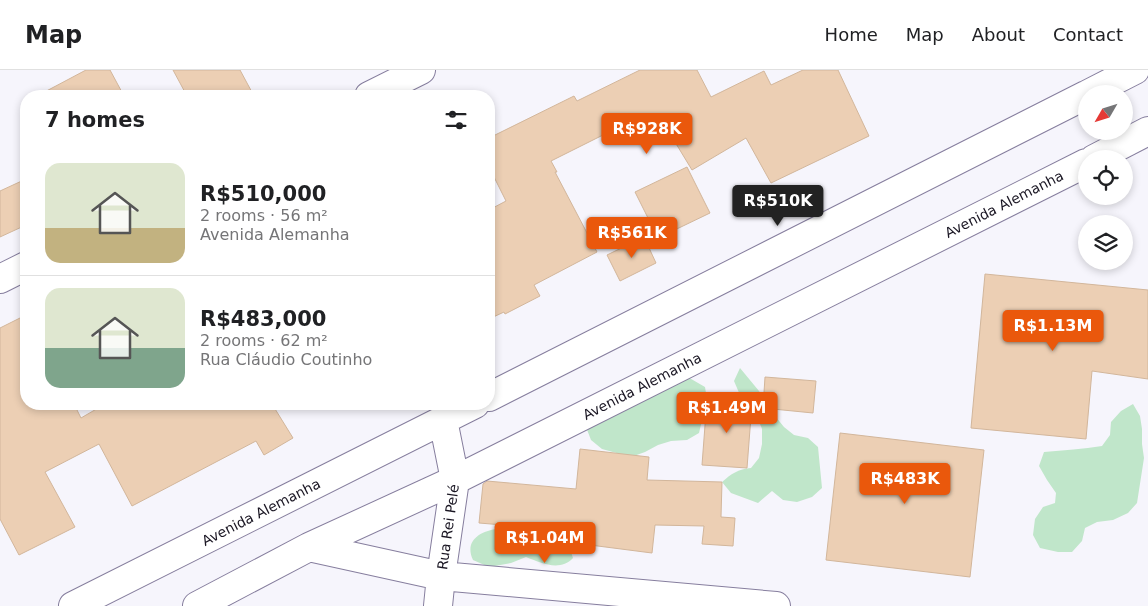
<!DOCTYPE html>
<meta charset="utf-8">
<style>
body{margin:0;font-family:"DejaVu Sans",sans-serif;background:#f6f6f6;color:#202124;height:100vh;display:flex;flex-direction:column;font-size:19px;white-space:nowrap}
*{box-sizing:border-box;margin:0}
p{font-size:16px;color:#757577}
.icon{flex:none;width:28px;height:28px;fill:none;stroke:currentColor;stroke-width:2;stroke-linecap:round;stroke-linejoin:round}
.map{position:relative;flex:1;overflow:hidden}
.sheet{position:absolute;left:20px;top:20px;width:475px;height:320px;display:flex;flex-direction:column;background:#fff;border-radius:20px;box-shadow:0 2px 8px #0003}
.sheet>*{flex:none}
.needle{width:32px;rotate:231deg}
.tools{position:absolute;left:1078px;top:15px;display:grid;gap:10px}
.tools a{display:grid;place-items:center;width:55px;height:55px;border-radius:50%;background:#fff;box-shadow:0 2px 8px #0003;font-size:25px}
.price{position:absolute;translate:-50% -42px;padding:0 11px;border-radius:5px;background:#ea580c;color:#fff;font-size:16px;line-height:32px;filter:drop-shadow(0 1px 2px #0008)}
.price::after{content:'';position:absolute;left:50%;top:30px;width:15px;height:11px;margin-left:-8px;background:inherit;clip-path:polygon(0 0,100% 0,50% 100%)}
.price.current{background:#222;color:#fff}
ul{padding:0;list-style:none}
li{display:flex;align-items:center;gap:15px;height:125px;padding:0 25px}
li+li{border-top:1px solid #e0e0e0}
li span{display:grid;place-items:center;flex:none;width:140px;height:100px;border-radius:15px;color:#555}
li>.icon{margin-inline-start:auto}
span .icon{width:60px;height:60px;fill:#fffc;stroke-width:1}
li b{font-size:21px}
h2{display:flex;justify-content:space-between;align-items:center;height:60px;padding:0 25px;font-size:21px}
header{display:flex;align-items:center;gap:30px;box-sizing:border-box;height:70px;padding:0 25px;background:#fff;border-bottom:1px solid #e0e0e0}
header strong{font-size:24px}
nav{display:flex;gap:28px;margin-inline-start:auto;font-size:18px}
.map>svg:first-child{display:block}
.green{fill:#c0e6ca}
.building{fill:#eccfb4;stroke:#d2b69b}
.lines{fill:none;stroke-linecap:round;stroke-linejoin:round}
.street-casing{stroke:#867e9e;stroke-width:30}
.street{stroke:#fff;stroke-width:28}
.labels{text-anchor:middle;stroke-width:4;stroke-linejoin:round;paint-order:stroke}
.street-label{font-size:14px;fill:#191522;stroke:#fff}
</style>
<header>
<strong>Map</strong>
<nav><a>Home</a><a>Map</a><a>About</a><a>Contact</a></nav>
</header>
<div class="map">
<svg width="1148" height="536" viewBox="0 0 1148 536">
<rect width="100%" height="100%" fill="#f6f5fc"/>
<!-- green -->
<path class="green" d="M740,298L759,321L775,346L784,357L794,365L808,368L818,377L822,418L812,427L797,432L783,430L772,421L758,433L731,423L722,412C731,404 738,399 751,398L759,388L762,374V359L752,333L740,325L734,311Z
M686,306L705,317L707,329L699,363L687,370L671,371L658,375L645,382L631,387L602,379L591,370L586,357Z
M1133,334L1140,346L1142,359V374L1144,388L1137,433L1128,443L1113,450L1097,452L1085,458L1082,471L1072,482H1058L1040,478L1033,465L1035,449L1043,437L1055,433L1056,423L1047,410L1039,396L1044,382C1064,380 1083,379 1102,376L1110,365L1111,352L1121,341Z
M497,459L527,463L531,466H544L559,470L566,474L570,479L573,488C560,502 541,493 526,487L511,493L489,497L473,490C464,471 480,461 497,459Z"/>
<!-- building -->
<path class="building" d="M86,0H110L124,26H37Z
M173,0H240L254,26H187Z
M640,0H697L711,27L764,1L771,15L803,0H838L869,66L771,113L746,68L692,100L661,49L610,74L605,64L551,91L557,102H555L597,182L534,215L540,226L505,244L504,242L489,249V140L506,131L489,97V68L574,26L577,31Z
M687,97L710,143L658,168L635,122Z
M26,109V155L0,167V121Z
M644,167L656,193L620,211L607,185Z
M985,204L1148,220V309L1092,301L1086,369L971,358Z
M26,245V334H74L81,348L105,334H272L293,368L264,385L256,371L132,436L99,374L45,402L75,457L19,485L0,449V258Z
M765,307L816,311L813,343L763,338Z
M707,329L752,333L747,398L702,395Z
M840,363L984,380L970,507L826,490Z
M580,379L649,387L647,410L722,412L721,447L735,448L733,476L702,474L704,456L655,455L652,483L590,475V468L527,463V457L479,453L483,414L487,411L576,419Z"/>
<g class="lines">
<!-- street casing -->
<g class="street-casing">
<path id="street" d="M1088,24L1135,0
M369,26L421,0
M1094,89L1148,61
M0,209L26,196
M489,327L1086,25
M309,477L441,506L776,536
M73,536L475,334
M197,536L309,477L455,410L1086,93
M438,536L441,506L455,410L443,350"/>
</g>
<!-- street -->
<use href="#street" class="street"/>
</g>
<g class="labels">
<!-- street labels -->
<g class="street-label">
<text transform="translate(1004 134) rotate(-27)" y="5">Avenida Alemanha</text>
<text transform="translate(642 316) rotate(-27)" y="5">Avenida Alemanha</text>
<text transform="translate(261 442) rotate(-27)" y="5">Avenida Alemanha</text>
<text transform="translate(448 457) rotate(-82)" y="5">Rua Rei Pelé</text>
</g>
</g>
</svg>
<div class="tools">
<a><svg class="needle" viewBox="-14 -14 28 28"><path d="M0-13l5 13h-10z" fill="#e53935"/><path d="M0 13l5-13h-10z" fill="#757577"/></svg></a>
<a><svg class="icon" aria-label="locate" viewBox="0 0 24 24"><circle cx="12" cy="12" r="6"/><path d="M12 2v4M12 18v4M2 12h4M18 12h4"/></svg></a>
<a><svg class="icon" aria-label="layers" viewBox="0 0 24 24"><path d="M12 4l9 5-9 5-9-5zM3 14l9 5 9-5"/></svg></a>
</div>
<b class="price" style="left:647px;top:85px">R$928K</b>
<b class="price current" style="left:778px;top:157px">R$510K</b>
<b class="price" style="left:632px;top:189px">R$561K</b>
<b class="price" style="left:1053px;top:282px">R$1.13M</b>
<b class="price" style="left:727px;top:364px">R$1.49M</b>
<b class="price" style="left:905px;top:435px">R$483K</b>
<b class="price" style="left:545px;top:494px">R$1.04M</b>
<section class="sheet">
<h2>7 homes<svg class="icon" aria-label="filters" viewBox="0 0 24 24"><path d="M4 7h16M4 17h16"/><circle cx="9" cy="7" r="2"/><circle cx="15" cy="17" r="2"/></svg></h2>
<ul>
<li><span style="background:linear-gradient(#dfe7d0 65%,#c2b280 0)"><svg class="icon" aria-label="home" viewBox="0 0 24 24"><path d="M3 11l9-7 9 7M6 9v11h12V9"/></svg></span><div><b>R$510,000</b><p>2 rooms · 56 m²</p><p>Avenida Alemanha</p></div></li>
<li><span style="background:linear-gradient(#dfe7d0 60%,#7fa58c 0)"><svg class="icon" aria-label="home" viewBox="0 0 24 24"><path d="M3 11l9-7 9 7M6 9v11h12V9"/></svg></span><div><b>R$483,000</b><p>2 rooms · 62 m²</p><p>Rua Cláudio Coutinho</p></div></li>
</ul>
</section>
</div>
